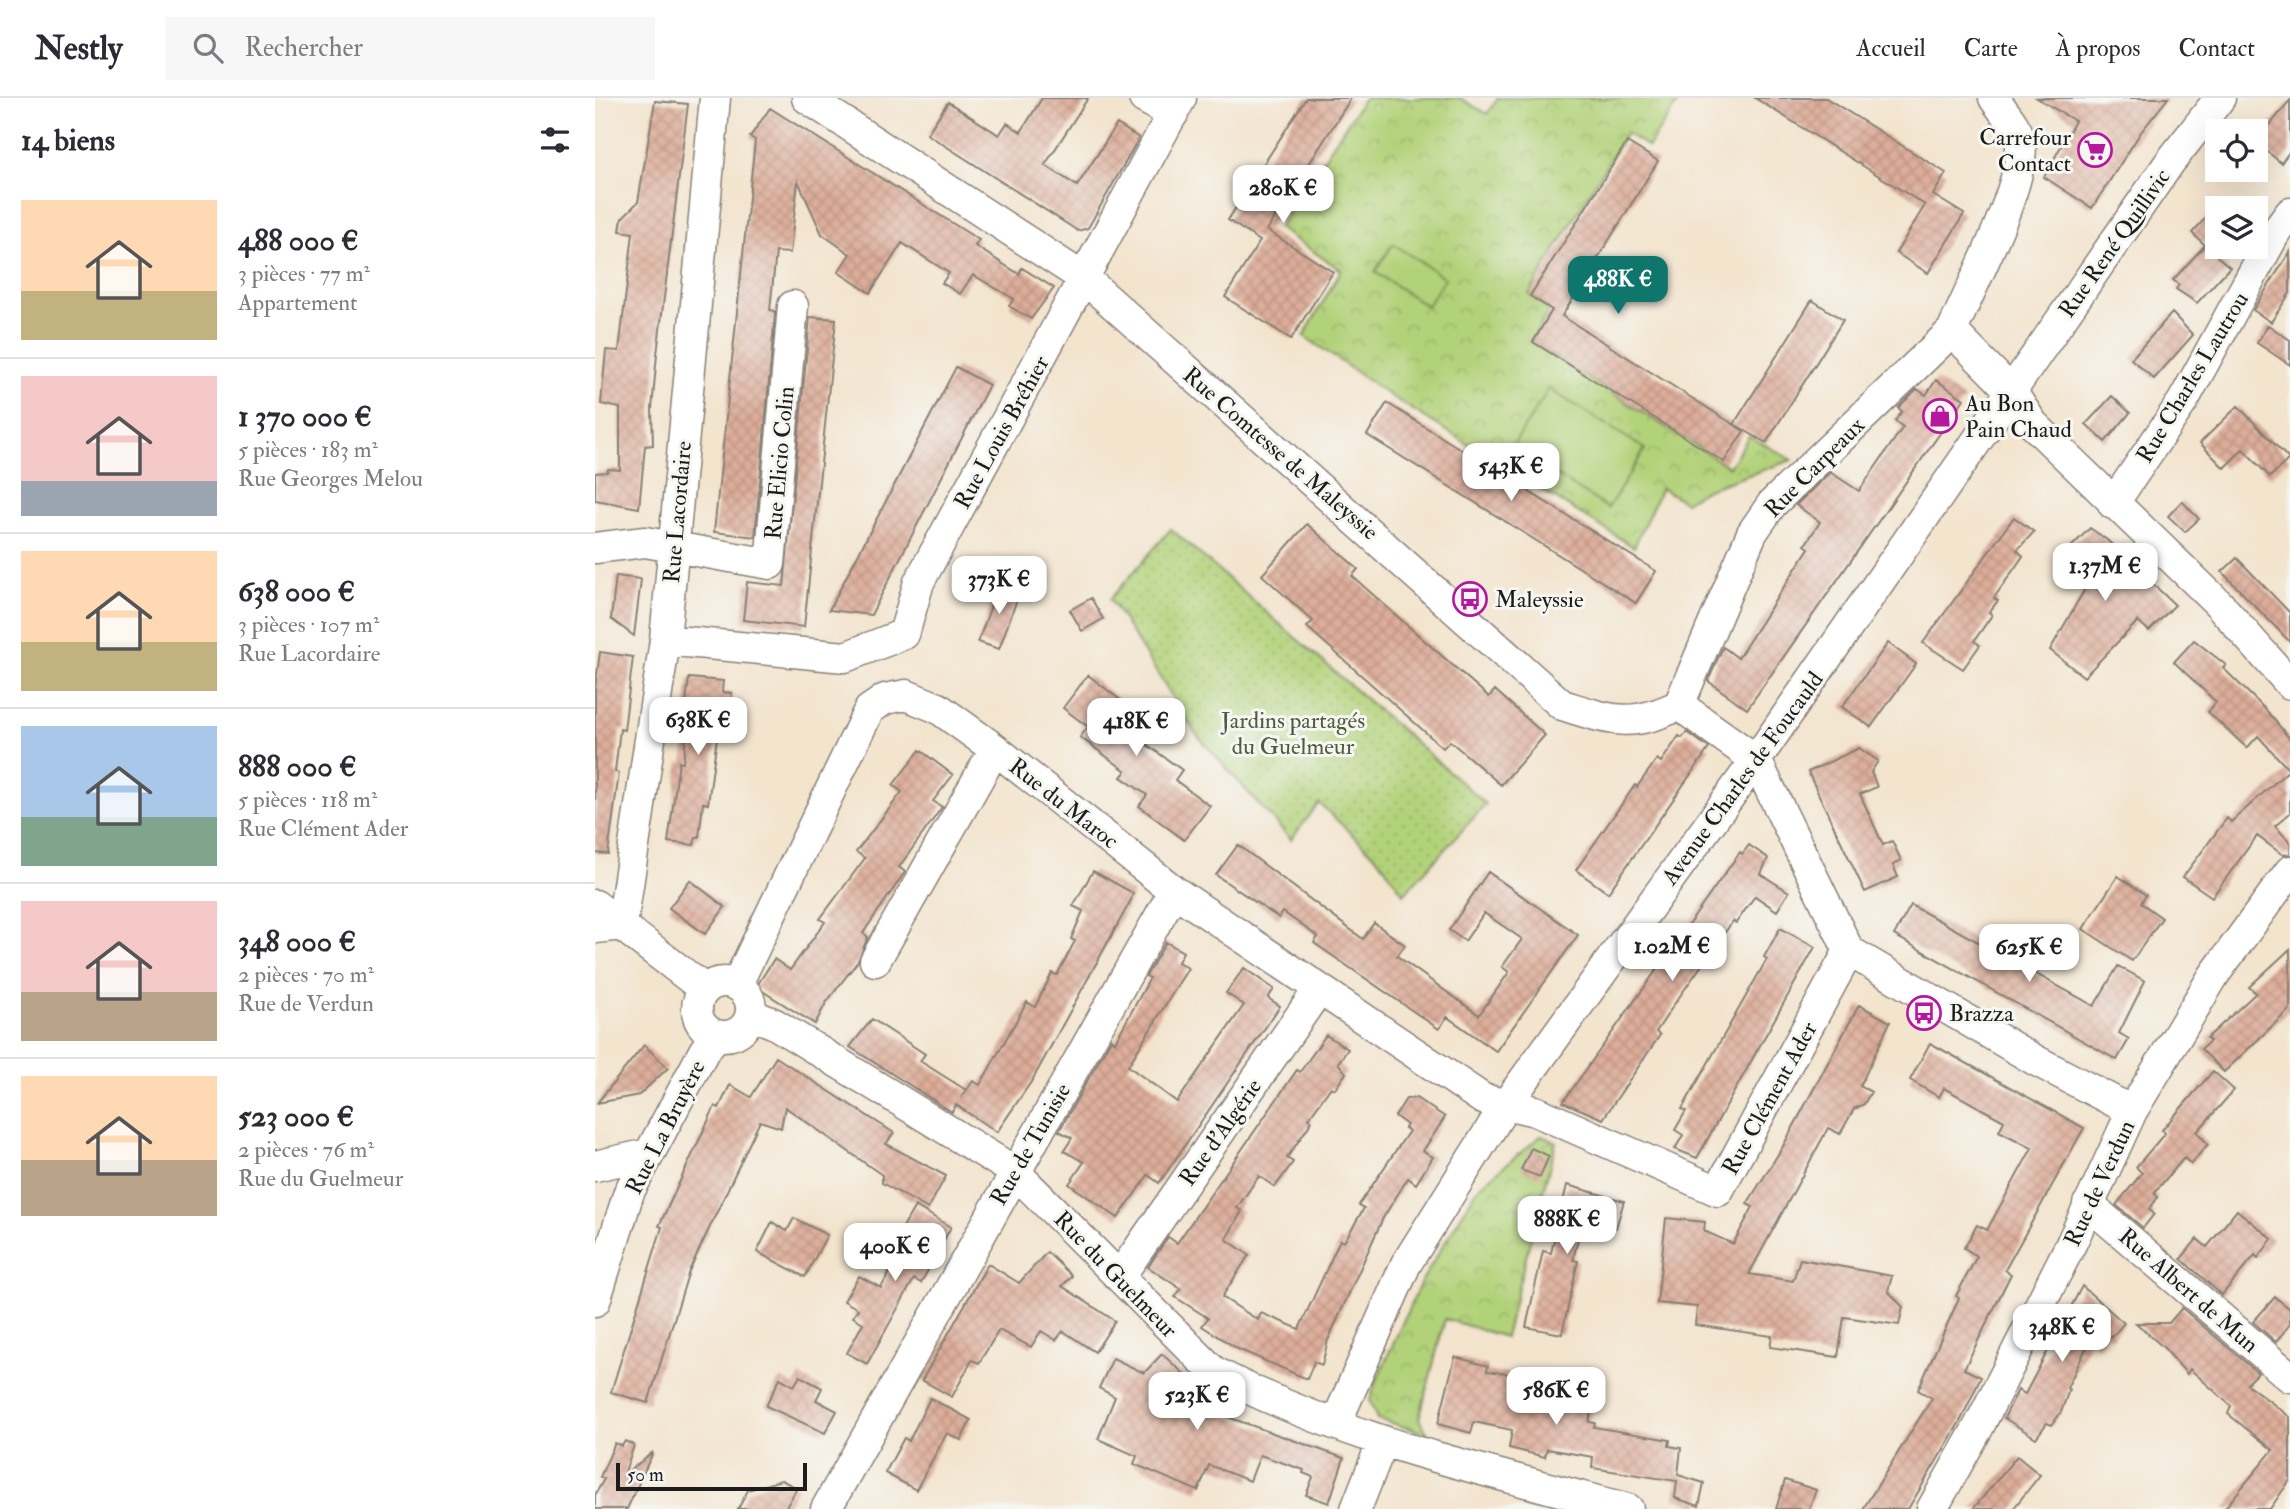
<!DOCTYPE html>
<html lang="fr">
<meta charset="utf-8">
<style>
body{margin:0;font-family:"IM FELL Double Pica",serif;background:#f7f7f7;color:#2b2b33;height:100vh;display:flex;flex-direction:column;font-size:26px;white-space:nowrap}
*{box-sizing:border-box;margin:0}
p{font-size:23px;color:#7c7c81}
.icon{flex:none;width:38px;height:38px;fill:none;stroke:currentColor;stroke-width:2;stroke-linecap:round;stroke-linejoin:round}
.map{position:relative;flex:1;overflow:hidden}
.drawer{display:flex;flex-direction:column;background:#fff;width:595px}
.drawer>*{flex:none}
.fabs{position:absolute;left:1610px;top:21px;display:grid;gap:14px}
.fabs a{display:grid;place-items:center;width:63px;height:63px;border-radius:0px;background:#fff;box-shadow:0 7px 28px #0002;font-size:35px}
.scale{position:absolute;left:21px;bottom:18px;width:191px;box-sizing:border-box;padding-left:7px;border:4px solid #1c1c1c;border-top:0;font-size:19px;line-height:24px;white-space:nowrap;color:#1c1c1c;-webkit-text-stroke:5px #f6f6f2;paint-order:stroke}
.price{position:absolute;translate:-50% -60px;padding:0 16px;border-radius:14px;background:#fff;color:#222;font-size:23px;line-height:46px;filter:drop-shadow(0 2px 4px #0008)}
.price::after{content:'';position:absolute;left:50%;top:42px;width:21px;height:16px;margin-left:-10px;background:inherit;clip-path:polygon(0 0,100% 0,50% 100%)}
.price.active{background:#0f766e;color:#fff}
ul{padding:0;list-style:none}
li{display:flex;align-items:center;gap:21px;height:175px;padding:0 21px}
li+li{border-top:2px solid #e1e1e2}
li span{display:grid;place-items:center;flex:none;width:196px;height:140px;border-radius:0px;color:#555}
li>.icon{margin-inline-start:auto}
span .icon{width:84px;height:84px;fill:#fffc;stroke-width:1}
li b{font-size:30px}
h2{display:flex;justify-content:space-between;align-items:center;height:84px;padding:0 21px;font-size:30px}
header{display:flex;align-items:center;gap:42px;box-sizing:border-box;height:98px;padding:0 35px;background:#fff;border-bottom:2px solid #e1e1e2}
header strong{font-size:33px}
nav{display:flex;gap:38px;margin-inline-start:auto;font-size:24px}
.search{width:490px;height:63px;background:#f7f7f7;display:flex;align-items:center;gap:18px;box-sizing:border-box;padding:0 24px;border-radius:0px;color:#7c7c81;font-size:26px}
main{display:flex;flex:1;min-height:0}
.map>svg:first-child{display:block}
.park{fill:url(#park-crowns);stroke:#67774a;stroke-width:2}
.garden{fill:url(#garden-dots);stroke:#67774a;stroke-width:2}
.pitch{fill:#b2d279;stroke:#67774a;stroke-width:2}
.building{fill:url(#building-cross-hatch)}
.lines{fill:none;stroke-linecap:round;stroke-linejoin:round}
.minor-casing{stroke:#888075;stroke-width:33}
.minor{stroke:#fff;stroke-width:30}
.labels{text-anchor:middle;stroke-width:6;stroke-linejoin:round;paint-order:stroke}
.poi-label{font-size:23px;fill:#1c1c1c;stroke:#f6f6f2;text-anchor:start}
.street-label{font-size:23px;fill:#1c1c1c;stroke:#f6f6f2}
.park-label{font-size:23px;fill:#505c3d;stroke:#f6f6f2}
</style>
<header>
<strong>Nestly</strong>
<div class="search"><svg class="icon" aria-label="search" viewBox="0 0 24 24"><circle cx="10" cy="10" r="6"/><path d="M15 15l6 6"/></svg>Rechercher</div>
<nav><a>Accueil</a><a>Carte</a><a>À propos</a><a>Contact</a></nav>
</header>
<main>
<section class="drawer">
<h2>14 biens<svg class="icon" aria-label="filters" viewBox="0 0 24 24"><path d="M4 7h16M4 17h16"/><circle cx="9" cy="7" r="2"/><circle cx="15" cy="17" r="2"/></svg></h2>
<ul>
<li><span style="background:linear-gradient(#ffd9b3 65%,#c2b280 0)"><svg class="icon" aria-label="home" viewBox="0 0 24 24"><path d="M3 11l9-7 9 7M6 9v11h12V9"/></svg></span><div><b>488 000 €</b><p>3 pièces · 77 m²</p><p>Appartement</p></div></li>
<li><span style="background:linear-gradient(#f6c9c9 75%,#9aa5b1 0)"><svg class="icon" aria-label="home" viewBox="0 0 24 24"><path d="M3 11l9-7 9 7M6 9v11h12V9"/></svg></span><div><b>1 370 000 €</b><p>5 pièces · 183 m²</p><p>Rue Georges Melou</p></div></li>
<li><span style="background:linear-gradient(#ffd9b3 65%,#c2b280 0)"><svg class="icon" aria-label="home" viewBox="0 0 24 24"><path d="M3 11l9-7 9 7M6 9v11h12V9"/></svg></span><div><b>638 000 €</b><p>3 pièces · 107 m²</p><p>Rue Lacordaire</p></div></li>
<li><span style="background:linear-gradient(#a9c7e8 65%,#7fa58c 0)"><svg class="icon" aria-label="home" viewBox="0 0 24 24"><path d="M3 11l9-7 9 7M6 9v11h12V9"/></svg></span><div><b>888 000 €</b><p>5 pièces · 118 m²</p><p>Rue Clément Ader</p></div></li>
<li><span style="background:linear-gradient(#f6c9c9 65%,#b9a48a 0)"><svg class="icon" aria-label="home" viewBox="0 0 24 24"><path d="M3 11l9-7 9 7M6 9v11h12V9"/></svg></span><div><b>348 000 €</b><p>2 pièces · 70 m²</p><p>Rue de Verdun</p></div></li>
<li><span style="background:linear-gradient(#ffd9b3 60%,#b9a48a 0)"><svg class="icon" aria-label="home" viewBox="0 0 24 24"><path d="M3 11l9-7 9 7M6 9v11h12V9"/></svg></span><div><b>523 000 €</b><p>2 pièces · 76 m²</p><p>Rue du Guelmeur</p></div></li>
</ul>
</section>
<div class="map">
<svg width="1695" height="1411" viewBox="0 0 1695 1411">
<defs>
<pattern id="park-crowns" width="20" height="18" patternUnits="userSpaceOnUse" patternTransform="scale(1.75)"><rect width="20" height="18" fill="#b2d279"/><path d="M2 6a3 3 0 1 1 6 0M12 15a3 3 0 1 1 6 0" fill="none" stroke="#98b468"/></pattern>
<pattern id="garden-dots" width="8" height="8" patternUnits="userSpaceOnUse" patternTransform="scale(1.75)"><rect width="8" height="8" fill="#b2d279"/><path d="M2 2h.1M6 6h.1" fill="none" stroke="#98b468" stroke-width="1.8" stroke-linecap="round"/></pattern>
<pattern id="building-cross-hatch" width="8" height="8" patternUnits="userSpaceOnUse" patternTransform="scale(1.75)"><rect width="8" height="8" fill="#ddad9a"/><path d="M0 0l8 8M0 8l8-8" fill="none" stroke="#bd9484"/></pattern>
</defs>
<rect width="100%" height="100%" fill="#f6f6f2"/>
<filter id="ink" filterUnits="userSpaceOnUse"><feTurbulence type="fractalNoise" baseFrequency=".0143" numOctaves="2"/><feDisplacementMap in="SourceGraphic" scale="14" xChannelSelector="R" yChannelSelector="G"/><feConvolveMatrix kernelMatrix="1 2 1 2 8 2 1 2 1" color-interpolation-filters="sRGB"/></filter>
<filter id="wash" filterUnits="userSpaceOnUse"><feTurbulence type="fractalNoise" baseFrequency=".00686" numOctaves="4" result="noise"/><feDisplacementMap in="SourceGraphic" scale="28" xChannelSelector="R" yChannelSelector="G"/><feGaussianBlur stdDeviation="1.57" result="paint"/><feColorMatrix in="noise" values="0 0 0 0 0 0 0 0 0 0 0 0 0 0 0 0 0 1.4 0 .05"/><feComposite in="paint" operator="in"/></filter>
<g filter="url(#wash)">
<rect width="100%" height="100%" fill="#f3e4ce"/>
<!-- park -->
<path class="park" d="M769,0H865L892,16L903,0H1086L1053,49L1031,35L934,196L954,212L936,244L1134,369L1154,338L1197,362L1110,392L1090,404L1066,390L1039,449L797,299L709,238L746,172L683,130Z
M946,1038L961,1044L910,1239L850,1221L824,1321L833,1336L782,1321L775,1303L780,1286L825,1186L883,1090Z"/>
<!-- garden -->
<path class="garden" d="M576,431L891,706L809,796L785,763L724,705L696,742L601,636L515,501Z"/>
<!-- pitch -->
<path class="pitch" d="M798,146L850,180L832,208L780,174Z
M954,291L1050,351L1013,410L917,349Z"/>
<g id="blocks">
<!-- building -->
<path class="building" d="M447,0H493L450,67L482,88L522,26L544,40L493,130L483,133L332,36L353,4L404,37L412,25L426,34Z
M711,0H756L672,132L738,174L696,241L630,199L665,143L633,122Z
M1160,0H1231L1351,75L1338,97L1369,116L1333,175L1301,155L1330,107Z
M1442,0H1573L1546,34L1497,110L1449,79L1480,23Z
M1695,2V53L1686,65L1661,44Z
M60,3L93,6L62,256L57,311L58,347L50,348L44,410L0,402V375L12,374L13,371L25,372V310L6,306L11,252L24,253L38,135L25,133L27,120L43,104Z
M175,10L384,142L380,148L424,176L427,170L459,190L436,221L414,208L419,201L378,177L365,196L347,185L354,175L307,145L275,195L243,174L255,156L227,136L203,83L195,155L181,154L175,212L180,213V216L160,439L119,434L160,42L155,39Z
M1032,44L1063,63L967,218L1149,333L1129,364L938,244L957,212L935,198Z
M1622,107V158L1635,169L1602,205L1581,191L1584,187L1578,182L1610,147L1597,135Z
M1695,154V195L1676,224L1658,212Z
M1217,202L1248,222L1171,345L1139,326Z
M1577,215L1598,237L1559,281L1536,261Z
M215,219L241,221L209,529L148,522L152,484L189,488Z
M1673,227L1695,242V267L1662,245Z
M361,269L394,287L276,517L234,512Z
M1341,282L1369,301L1152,611L1113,583L1128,549L1143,560L1214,450L1210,447L1225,424L1201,407L1235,374L1264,393L1308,329L1300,323L1307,313L1303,310L1322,291L1331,297Z
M1517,298L1535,315L1510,344L1491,326Z
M792,305L1061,473L1041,505L772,337Z
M1643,308L1694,361L1675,379L1648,351L1629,370L1605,345Z
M1587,403L1604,421L1590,434L1573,418Z
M1419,419L1439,434L1422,452L1428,458L1399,500L1403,503L1394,514L1397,517L1379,543L1385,547L1368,571L1328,545Z
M712,426L763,471L757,478L830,543L894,599L900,592L950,637L906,687L855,643L848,650L712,529L718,523L667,477Z
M1495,430L1512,442L1580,507L1554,533L1543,523L1489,579L1455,552L1495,482L1464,461Z
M1642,460L1695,515V544L1627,474Z
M21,478L46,481L39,538L16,521Z
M404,485L425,493L404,551L383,544Z
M496,500L508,521L487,533L475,512Z
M1599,542L1631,567L1628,570L1671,612L1695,641V715L1680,728L1695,744V756L1688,757L1662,738L1617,799L1588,779L1632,720L1636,724L1694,672L1663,638L1652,650L1613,614L1621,604L1579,564Z
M1293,545L1321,566L1276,629L1247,609Z
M5,554L38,559L29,632L25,631L20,674L24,675L13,756L0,755V591Z
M493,577L528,604L521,613L556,640L551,646L587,672L580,682L615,708L589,742L544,708L552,697L526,679L531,673L485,639L493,629L468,610Z
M94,580L128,583L127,594L137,595L133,634L123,632L113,706L108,705L104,739H101L99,747L73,744L84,664L88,665L94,613L90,612Z
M1092,634L1114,650L1013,795L981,772L1040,687L1042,689L1062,661L1066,664L1084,638L1087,640Z
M1264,650L1283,663L1276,674L1282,689L1265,696L1288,747L1297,743L1306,762L1298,767L1303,779L1270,794L1213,674Z
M325,652L358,677L338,703L347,709L304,769L310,774L268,835L273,839L263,863L231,905L220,926L161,889L179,861L195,872L230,824L225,821L270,760L261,754L307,694L298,687Z
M643,747L768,841L779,825L810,847L802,858L884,917L914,874L907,869L927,841L889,815L870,843L854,832L893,774L983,837L901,953L852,919L844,931L719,845L723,839L688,814L684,820L621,777Z
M1154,747L1173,760L1166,776L1194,794L1182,813L1160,798L1141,825L1138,823L1080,905L1061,934L1065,937L1008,1021L968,1004L1145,754L1147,756Z
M498,773L538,795L536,802L438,981L402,1034L361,1007L357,1014L255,949L277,921L330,956L325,963L371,992L366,1000L378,983L385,987L432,904L440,909L457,875L462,877L480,843L476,841L488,813L478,808Z
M1523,778L1551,797L1546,805L1567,820L1537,863L1488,831Z
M95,782L130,809L110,836L74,810Z
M1316,807L1499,908L1523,868L1550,883L1524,935L1534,941L1522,962L1299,837Z
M1185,830L1220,849L1102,1060L1080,1051L1088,1037L1080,1032L1091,1013L1087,1011L1172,861L1169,859Z
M571,844L588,854L583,864L593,870L533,968L582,1004L649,907L631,895L649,870L679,891L673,900L685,908L564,1085L553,1077L523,1120L474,1086L489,1064L469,1053L477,1040L464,1033L516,941L520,944L555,880L551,878Z
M1695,851V911L1629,974L1606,951L1615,943L1612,940L1661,895L1654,889Z
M1264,907L1295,924L1265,988L1276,994L1269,1006L1259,1011L1245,1036L1233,1030L1154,1176L1198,1183L1205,1161L1297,1178L1293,1193L1308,1209L1304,1227L1249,1219L1243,1259L1175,1249L1177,1238L1100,1227L1102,1209L1062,1205L1071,1120L1110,1124L1109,1133L1138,1146L1158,1109L1152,1106L1187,1050Z
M731,937L753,951L743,965L751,975L740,991L736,989L714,1020L717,1023L692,1060L698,1064L680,1089L664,1078L642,1110L647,1113L631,1141L654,1157L627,1199L663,1222L666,1215L704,1231L745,1142L749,1144L769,1110L764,1107L814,1033L810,1030L812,1027L800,1018L811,1001L821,1000L850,1019L828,1053L838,1059L821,1086L813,1080L788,1120L733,1242L727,1267L719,1264L712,1281L643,1251L607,1228L613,1220L580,1199L586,1191L553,1169L573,1139L582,1145L702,972L705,974Z
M1335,945L1489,1030L1410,1172L1416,1176L1369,1271L1386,1279L1366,1322L1313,1411H1268L1337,1300L1323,1292L1364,1200L1361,1198L1382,1158L1369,1150L1382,1127L1392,1132L1437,1050L1404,1033L1409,1023L1349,990L1344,999L1315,982Z
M49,947L73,970L44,997L2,1005Z
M181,959L299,1035L291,1046L351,1078L333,1111L287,1085V1077L190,1009L186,1030L165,1023L94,1173L53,1305L16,1294L67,1129L64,1128L120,1008L124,1010L135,987L156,999Z
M1618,973L1639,992L1602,1034L1613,1046L1596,1066L1589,1060L1559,1095L1563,1099L1554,1111L1559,1116L1548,1130L1521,1107L1547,1075L1541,1069L1570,1035L1567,1032Z
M936,1050L954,1058L945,1079L926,1072Z
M972,1087L1029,1103L1021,1130L987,1125L978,1162L983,1163L967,1236L931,1229L948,1153L956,1155Z
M320,1108L356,1129L326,1185L319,1181L272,1266L252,1255L268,1225L258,1219L263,1211L249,1203L264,1178L286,1190L317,1134L308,1129Z
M1642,1112L1677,1141L1663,1160L1660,1157L1627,1197L1586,1161L1602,1141L1612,1149Z
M199,1120L232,1137L210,1179L162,1154L177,1124L192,1133Z
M452,1154L477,1178L467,1188L520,1223L500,1254L468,1233L461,1242L446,1233L436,1249L404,1232L384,1265L377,1262L357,1299L327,1282L393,1166L424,1185Z
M1487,1188L1529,1225L1516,1240L1512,1237L1503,1249L1495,1242L1472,1290L1474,1292L1466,1314L1457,1327L1452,1325L1441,1340L1409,1320L1423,1292L1430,1296Z
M1680,1199L1695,1211V1226L1681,1244L1658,1224Z
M1587,1210L1663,1275L1652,1286L1695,1319V1382L1675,1411H1629L1678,1352L1633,1316L1636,1308L1595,1271L1592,1276L1569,1250L1541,1225H1574Z
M567,1256L597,1283L589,1293L627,1317L749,1360L734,1405L711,1397L718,1379L708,1375L709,1372L665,1357L655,1383L614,1367L603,1393L539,1366L542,1358L503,1341L520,1299L504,1290L518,1260L549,1275Z
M860,1259L893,1268L892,1273L922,1277L920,1281L939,1286L936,1302L996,1313L994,1324L1000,1325L999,1329L1075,1342L1074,1348L1086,1350L1083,1377L1109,1385L1104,1408L1080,1400L1082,1383L997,1370L998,1359L952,1351L950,1359L914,1350L917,1332L879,1324L876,1335L843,1326Z
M205,1278L227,1290L221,1302L242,1313L230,1335L171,1308L185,1280L199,1288Z
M335,1300L376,1322L366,1342L352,1335L321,1392L290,1375L309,1340L314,1343Z
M30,1343L39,1347L29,1377L58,1354L32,1411H0V1397L9,1381L5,1379L20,1345L27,1348Z
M1422,1358L1445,1377L1418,1411H1378Z
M186,1382L202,1390L190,1411H143L153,1392Z
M1190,1382L1221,1392L1214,1411H1181Z"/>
</g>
</g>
<g filter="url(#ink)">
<use href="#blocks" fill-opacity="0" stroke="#888075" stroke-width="2"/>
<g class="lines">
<!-- minor casing -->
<g class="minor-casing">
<path id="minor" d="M212,0L490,181L967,607C1016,622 1035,631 1084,607L1161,662L1254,853L1440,962L1537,1013
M549,0L578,16
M1399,0C1407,12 1421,27 1425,41C1434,79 1374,193 1357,233L1416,293L1438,326L1623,505L1695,586
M1518,406L1588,303L1679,137L1695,115
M0,450L50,444L175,466L198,208
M70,542L250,559L309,536L324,484L586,0
M1084,607L1157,435L1177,406L1357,233
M0,807L109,891
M0,830L27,827L70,542L120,0
M280,863L400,651
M102 911a27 27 0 1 1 54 0a27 27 0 1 1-54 0Z
M142,886L274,612L290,601L311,597L343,610L400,651L579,793L888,1001L940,1013L1123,1093L1254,853
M156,916L180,926L419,1073L618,1273C747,1341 892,1373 1033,1411
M0,1068L53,1056
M1493,1106L1695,1279
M525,1178L724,891
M0,1203L34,1094L109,953L121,938
M741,1325L811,1166L910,1008L1161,662L1575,64L1625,0
M231,1411L579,793
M761,1411L787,1345
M1337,1411L1384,1328L1477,1144L1537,1013L1619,877L1695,773"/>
</g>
<!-- minor -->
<use href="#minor" class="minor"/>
</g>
</g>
<!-- icons -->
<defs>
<g id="supermarket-ring" transform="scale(1.75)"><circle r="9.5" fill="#f6f6f2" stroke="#b5179e" stroke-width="1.5"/><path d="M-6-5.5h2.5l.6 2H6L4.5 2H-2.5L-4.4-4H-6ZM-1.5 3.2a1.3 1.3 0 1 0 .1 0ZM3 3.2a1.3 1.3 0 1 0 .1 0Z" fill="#b5179e"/></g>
<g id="shop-ring" transform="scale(1.75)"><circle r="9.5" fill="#f6f6f2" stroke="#b5179e" stroke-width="1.5"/><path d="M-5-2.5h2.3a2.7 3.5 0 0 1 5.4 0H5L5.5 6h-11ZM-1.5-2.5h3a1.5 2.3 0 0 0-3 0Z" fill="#b5179e"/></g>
<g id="bus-ring" transform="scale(1.75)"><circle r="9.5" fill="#f6f6f2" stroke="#b5179e" stroke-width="1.5"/><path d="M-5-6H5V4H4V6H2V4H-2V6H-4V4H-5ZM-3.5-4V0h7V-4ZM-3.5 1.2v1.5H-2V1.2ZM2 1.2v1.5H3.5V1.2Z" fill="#b5179e"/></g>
</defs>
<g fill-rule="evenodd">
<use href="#supermarket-ring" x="1500" y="52"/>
<use href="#shop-ring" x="1345" y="318"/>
<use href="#bus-ring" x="875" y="501"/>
<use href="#bus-ring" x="1329" y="915"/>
</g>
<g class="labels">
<!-- poi labels -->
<g class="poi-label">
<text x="1476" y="47" text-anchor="end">Carrefour<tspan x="1476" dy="26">Contact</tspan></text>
<text x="1370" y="313">Au Bon<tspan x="1370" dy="26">Pain Chaud</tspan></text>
<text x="900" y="509">Maleyssie</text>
<text x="1354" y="923">Brazza</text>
</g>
<!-- street labels -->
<g class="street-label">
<text transform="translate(1519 145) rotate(-55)" y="8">Rue René Quillivic</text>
<text transform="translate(1597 279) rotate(-59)" y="8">Rue Charles Lautrou</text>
<text transform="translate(406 334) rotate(-61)" y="8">Rue Louis Bréhier</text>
<text transform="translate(686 355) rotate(41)" y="8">Rue Comtesse de Maleyssie</text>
<text transform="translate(184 365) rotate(-85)" y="8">Rue Elicio Colin</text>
<text transform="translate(1219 369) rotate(-45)" y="8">Rue Carpeaux</text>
<text transform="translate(82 414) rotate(-85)" y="8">Rue Lacordaire</text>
<text transform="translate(1147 680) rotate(-54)" y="8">Avenue Charles de Foucauld</text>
<text transform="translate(469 705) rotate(38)" y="8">Rue du Maroc</text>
<text transform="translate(1174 1000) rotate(-61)" y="8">Rue Clément Ader</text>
<text transform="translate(70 1029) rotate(-63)" y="8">Rue La Bruyère</text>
<text transform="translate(625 1034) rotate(-55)" y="8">Rue d'Algérie</text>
<text transform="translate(435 1046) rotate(-60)" y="8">Rue de Tunisie</text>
<text transform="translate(1504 1085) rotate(-65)" y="8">Rue de Verdun</text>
<text transform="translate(521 1176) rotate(46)" y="8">Rue du Guelmeur</text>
<text transform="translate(1594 1192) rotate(41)" y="8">Rue Albert de Mun</text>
</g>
<!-- park labels -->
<g class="park-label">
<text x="698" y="630">Jardins partagés<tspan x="698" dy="26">du Guelmeur</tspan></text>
</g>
</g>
</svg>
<div class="fabs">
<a><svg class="icon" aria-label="locate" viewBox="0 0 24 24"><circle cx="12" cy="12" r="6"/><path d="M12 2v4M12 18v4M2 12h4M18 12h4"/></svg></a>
<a><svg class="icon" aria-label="layers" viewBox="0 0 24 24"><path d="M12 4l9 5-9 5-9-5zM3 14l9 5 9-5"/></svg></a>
</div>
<div class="scale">50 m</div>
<b class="price" style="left:688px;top:127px">280K €</b>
<b class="price active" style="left:1023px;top:218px">488K €</b>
<b class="price" style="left:916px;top:405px">543K €</b>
<b class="price" style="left:1510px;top:505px">1.37M €</b>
<b class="price" style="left:404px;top:518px">373K €</b>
<b class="price" style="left:103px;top:659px">638K €</b>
<b class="price" style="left:541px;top:660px">418K €</b>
<b class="price" style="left:1077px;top:885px">1.02M €</b>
<b class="price" style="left:1434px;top:886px">625K €</b>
<b class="price" style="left:972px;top:1158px">888K €</b>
<b class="price" style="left:300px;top:1185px">400K €</b>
<b class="price" style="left:1467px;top:1266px">348K €</b>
<b class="price" style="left:961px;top:1329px">586K €</b>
<b class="price" style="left:602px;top:1334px">523K €</b>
</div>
</main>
